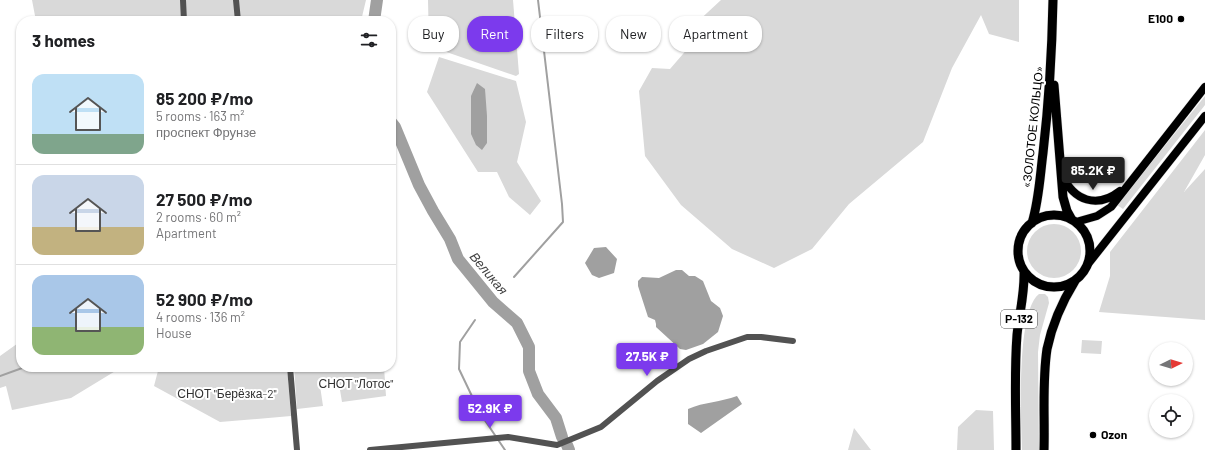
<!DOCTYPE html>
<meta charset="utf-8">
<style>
body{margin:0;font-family:Barlow,sans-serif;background:#f6f6f6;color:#202124;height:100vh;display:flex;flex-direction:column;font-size:15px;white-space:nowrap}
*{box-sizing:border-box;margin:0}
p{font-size:13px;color:#757577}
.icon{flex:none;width:22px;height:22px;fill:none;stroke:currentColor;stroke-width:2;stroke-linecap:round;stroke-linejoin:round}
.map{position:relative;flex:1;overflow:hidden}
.drawer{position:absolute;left:16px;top:16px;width:380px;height:356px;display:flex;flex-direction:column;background:#fff;border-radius:16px;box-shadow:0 1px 3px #0004}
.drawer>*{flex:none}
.banner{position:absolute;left:408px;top:16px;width:380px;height:36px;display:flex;gap:8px}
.needle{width:26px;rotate:85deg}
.controls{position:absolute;left:1149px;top:342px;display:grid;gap:8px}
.controls a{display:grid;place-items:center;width:44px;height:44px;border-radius:50%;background:#fff;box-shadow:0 1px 3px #0004;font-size:20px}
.price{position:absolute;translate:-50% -34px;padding:0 9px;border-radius:4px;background:#7c3aed;color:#fff;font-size:13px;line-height:26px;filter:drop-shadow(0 1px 2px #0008)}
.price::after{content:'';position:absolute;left:50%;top:24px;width:12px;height:9px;margin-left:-6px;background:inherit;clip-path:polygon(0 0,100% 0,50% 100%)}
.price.on{background:#222;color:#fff}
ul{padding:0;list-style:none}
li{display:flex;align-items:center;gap:12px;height:100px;padding:0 16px}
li+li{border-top:1px solid #e0e0e0}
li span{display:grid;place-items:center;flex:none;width:112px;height:80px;border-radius:12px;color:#555}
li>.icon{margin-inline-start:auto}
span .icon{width:48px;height:48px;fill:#fffc;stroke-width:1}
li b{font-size:17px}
h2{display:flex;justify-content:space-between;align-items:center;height:48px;padding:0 16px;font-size:17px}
.chip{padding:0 14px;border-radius:16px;background:#fff;box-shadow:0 1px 3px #0004;font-size:14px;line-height:36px}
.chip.on{background:#7c3aed;color:#fff}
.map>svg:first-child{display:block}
.green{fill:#d9d9d9}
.water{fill:#a0a0a0}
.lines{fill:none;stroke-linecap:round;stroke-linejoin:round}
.stream{stroke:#a0a0a0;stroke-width:2}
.river{stroke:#a0a0a0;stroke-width:12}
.major-casing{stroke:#dbdbdb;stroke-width:9}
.highway-casing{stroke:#dbdbdb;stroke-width:10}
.minor{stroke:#525252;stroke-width:6}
.major{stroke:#000;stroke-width:8}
.highway{stroke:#000;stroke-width:9}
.poi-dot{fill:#000;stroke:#fff;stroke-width:1.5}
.labels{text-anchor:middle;stroke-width:4;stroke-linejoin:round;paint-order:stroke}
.shield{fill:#fff;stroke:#4c4c4c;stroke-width:1}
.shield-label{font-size:11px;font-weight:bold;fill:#000}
.poi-label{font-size:12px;font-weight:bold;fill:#000;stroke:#fff;text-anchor:end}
.street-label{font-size:12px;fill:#000;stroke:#fff}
.park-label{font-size:12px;fill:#303030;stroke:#fff}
.water-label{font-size:13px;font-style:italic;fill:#414141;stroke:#fff}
</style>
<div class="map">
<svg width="1205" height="450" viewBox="0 0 1205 450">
<rect width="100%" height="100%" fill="#fff"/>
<!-- green -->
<path class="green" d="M32,0H366L361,21H36Z
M428,0H513L519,74L516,76L429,46Z
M721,0H1019V42L989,34L981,15L952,68L923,142L849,204L812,249L774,268L732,249L681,205L645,156L639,91L652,68L670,69L689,47L694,25Z
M439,57L516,81L526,122L517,162L541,201L530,215L509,197L497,172H478L427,92Z
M1205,96V105L1123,209L1117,205Z
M1205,130V155L1184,192L1205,169V320L1099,312L1110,276V252Z
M1027 251a27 27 0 1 1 54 0a27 27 0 1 1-54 0Z
M1039,294H1045L1048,297L1049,303L1040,335L1038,352L1039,450H1022C1021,420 1016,311 1039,294Z
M1082,340L1102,341L1101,354L1081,353Z
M21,341V367H122L71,398L12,410L6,386L0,388V356Z
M159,367H287L291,416L220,422L154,386Z
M294,367H384L386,396L342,402L338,378L319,379L323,406L297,409Z
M976,410L993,411L994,450H957L958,427Z
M854,428L871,450H848Z"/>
<!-- water -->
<path class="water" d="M477,83L485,89L487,116V143L482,150L476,145L471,134V96Z
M606,247L617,259L614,273L599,278L592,275L585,263L594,248Z
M676,270H682L689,276H695L703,281L711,301L720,308L723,316L718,332L703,344L686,350L680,349L656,327V324L655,320L648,317L638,286V281L642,277L659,278Z
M737,396L742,404L701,433L688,424V409C704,402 721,402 737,396Z"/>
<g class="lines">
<!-- stream -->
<path class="stream" d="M391,131L395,127
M514,277L563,222L562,204L538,0
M475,320L460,342L459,369L480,413L505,450
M0,376L25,367"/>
<!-- river -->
<path class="river" d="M374,21L377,0
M391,122L395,127L419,185L433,211L450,239L458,259L493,302L517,323L529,347V371L538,394L556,418L562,437
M567,445L569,450"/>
<!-- major casing -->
<g class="major-casing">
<path id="major" d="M1062,175C1074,201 1097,209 1120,191
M1076,222L1097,216L1111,207L1205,87
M1088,264L1205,116"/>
</g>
<!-- highway casing -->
<g class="highway-casing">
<path id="highway" d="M1054,85L1063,197L1067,211L1072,220
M1018 251a36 36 0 1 1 72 0a36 36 0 1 1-72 0Z
M1032,223C1039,200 1040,176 1043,153C1049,102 1052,51 1053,0
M1016,450C1016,412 1014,374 1017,335C1019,314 1025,293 1024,271
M1044,450C1045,417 1042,382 1047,349C1052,325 1062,302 1075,281"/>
</g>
<!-- minor -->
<path class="minor" d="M183,0L184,21
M236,0L238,21
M290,367L297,450
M370,450L508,437L557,445L601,427L657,381L689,359L706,351L747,337H761L793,341"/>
<!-- major -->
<use href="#major" class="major"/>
<!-- highway -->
<use href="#highway" class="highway"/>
</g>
<!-- markers -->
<g class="poi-dot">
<circle cx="1181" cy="19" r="4"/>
<circle cx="1093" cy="435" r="4"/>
</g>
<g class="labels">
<!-- shield labels -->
<rect class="shield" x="1001" y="310" width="36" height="18" rx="3"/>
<g class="shield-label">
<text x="1019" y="323">Р-132</text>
</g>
<!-- poi labels -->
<g class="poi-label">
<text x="1173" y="23">E100</text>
<text x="1101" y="439" text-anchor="start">Ozon</text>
</g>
<!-- street labels -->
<g class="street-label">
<text transform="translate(1033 127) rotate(-84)" y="4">«ЗОЛОТОЕ КОЛЬЦО»</text>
</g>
<!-- park labels -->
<g class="park-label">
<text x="356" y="388">СНОТ "Лотос"</text>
<text x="227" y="398">СНОТ "Берёзка-2"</text>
</g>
<!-- water labels -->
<g class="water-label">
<text transform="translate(489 273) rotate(50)" y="5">Великая</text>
</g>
</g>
</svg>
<div class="controls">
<a><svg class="needle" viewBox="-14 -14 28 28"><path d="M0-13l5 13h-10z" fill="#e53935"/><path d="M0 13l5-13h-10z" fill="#757577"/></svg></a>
<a><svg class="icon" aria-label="locate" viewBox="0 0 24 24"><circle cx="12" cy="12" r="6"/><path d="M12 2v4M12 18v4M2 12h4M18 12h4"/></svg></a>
</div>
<b class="price on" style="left:1093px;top:191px">85.2K ₽</b>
<b class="price" style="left:647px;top:377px">27.5K ₽</b>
<b class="price" style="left:490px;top:429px">52.9K ₽</b>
<div class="banner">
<a class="chip">Buy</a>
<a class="chip on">Rent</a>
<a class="chip">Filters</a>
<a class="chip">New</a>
<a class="chip">Apartment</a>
</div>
<section class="drawer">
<h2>3 homes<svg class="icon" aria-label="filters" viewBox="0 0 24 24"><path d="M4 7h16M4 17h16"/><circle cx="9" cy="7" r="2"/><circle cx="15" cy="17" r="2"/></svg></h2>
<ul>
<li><span style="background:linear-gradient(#bfe0f5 75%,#7fa58c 0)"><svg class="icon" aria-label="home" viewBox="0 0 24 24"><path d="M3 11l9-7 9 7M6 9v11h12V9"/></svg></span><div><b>85 200 ₽/mo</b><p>5 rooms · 163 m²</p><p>проспект Фрунзе</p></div></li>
<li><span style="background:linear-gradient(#c9d6e8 65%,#c2b280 0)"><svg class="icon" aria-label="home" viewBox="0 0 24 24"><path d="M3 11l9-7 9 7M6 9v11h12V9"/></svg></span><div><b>27 500 ₽/mo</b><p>2 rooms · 60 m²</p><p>Apartment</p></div></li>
<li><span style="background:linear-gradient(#a9c7e8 65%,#8fb573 0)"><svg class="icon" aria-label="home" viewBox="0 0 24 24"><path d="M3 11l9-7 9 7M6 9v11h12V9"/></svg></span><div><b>52 900 ₽/mo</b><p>4 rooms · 136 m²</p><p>House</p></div></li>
</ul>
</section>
</div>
